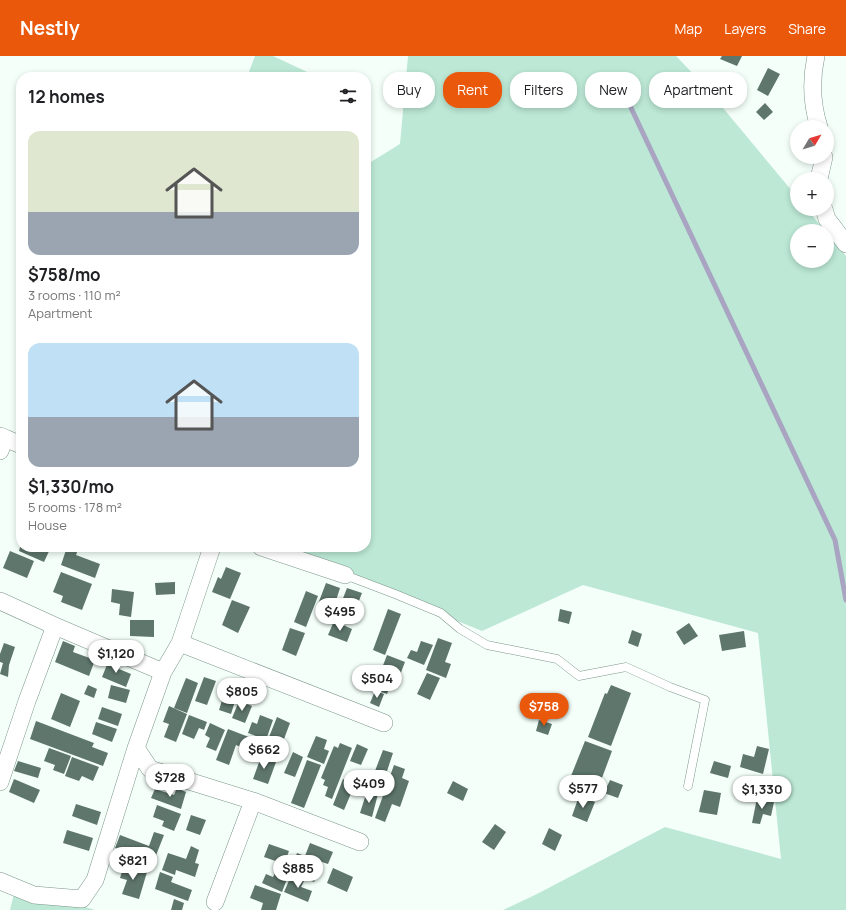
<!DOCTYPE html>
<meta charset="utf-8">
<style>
body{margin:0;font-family:Manrope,sans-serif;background:#f2f2f2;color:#202124;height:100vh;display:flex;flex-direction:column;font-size:15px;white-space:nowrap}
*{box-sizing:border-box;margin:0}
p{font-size:13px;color:#757577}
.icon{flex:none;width:22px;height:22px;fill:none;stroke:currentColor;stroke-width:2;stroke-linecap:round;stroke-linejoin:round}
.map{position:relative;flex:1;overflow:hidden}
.sheet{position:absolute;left:16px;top:16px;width:355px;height:480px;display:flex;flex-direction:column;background:#fff;border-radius:16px;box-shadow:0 2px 6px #0003}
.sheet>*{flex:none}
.guide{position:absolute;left:383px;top:16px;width:380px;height:36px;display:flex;gap:8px}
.needle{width:26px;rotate:52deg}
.fabs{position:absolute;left:790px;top:64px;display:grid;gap:8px}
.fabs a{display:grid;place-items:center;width:44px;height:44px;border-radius:50%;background:#fff;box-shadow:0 2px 6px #0003;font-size:20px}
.price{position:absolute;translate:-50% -34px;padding:0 9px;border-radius:14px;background:#fff;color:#222;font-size:13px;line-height:26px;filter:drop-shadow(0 1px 2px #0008)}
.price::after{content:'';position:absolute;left:50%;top:24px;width:12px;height:9px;margin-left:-6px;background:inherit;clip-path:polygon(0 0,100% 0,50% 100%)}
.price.active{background:#ea580c;color:#fff}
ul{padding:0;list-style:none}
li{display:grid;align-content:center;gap:8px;height:212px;padding:0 12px}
li span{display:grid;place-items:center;height:124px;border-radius:12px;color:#555}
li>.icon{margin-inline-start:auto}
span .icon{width:72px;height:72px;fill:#fffc;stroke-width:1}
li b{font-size:17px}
h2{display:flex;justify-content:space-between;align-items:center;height:48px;padding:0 12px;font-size:17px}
.pill{padding:0 14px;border-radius:16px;background:#fff;box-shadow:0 2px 6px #0003;font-size:14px;line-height:36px}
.pill.active{background:#ea580c;color:#fff}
header{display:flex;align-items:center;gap:24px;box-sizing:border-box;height:56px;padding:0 20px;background:#ea580c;color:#fff}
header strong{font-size:19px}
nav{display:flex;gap:22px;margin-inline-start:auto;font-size:14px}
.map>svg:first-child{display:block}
.green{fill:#bce8d5}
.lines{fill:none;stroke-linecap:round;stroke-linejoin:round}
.stream{stroke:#a8a4c1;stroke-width:5}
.building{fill:#5e766c}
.lane-casing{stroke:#7d968b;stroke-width:9}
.street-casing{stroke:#7d968b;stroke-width:18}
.lane{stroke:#fff;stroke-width:8}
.street{stroke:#fff;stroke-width:17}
</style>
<header>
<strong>Nestly</strong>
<nav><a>Map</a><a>Layers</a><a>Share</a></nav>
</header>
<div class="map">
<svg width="846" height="854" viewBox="0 0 846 854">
<rect width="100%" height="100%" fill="#f4fffa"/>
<!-- green -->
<path class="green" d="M255,0H273L318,21H247Z
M408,0H676L703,28L797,141V153H807L825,175H797V205H827V177L846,200V854H503L537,838L665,771L781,803L758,577L583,529L482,575L276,491H366V109L400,88Z
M16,830L95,854H10Z"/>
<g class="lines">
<!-- stream -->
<path class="stream" d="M616,20L835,484L846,544"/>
</g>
<!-- building -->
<path class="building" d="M722,0H742L737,10L720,3Z
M768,12L780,18L768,40L757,34Z
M765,47L773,56L764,64L756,56Z
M20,491H51L44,506L19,495Z
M67,491H79L76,499L100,508L95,522L61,509Z
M10,495L34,505L27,522L3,512Z
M226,511L241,517L230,543L212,536L218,521L221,523Z
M61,516L92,528L82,554L61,546L63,540L53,536Z
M175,526V538L156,539L155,527Z
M326,527L340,532L333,554L318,548Z
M347,532L362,537L355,555L340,550Z
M112,533L134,536L131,561L119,559L120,548L111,546Z
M306,535L318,540L306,571L294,566Z
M232,544L250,551L238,577L222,569Z
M388,553L401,558L385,599L373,594Z
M560,553L572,556L569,568L558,565Z
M130,564H154V581L130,580Z
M334,565L352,573L347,586L328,579Z
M689,567L698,580L684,589L676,576Z
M290,572L305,577L296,600L282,594Z
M632,574L642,578L638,591L628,587Z
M744,575L746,591L722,595L719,579Z
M438,582L452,587L445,606L451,608L446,622L426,614Z
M63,585L75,590L73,596L95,604L89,620L55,606Z
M421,585L433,589L424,609L407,602L411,594L417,596Z
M4,587L15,591L9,609L8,621L0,618L3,607L0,606V598Z
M387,599L405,606L400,619L395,617L387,638L374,633Z
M109,604L121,609L119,613L131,618L126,631L102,621Z
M427,617L440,622L430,644L417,638Z
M204,621L216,625L207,649L195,645Z
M186,622L198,627L187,657L174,652Z
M88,629L97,633L94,642L84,638Z
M111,629L130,634L126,647L108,642Z
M611,629L631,637L611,690L588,681L605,637L607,638Z
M375,635L384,638L379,651L370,647Z
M61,637L80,645L70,671L51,663Z
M224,638L236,642L231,658L219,654Z
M239,645L252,650L245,667L232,662Z
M169,650L187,658L176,686L164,681L169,668L163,666Z
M102,651L122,658L118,670L98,663Z
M189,659L207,666L204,674L199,672L194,683L182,678Z
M260,659L273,664L266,684L248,677L252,666L257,668Z
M277,661L290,667L281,691L267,686Z
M539,664L552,668L548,679L536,675Z
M36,665L94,687L92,691L108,697L103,710L30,683Z
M96,666L117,673L112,686L92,678Z
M210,667L225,674L216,695L206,691L210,682L205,679Z
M228,673L262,686L258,698L236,689L229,709L216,704Z
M316,680L327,684L324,693L329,695L324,708L307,701Z
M585,685L612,695L599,730L571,720Z
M340,687L352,692L332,743L325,740L328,731L323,729L325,724L321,722L334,690L338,692Z
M357,688L368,693L361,709L350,705Z
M757,690L769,693L763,718L740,711L743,698L754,701Z
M49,692L71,700L64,718L53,714L55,709L44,705Z
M383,694L393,697L386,718L375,715Z
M293,696L303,701L295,721L284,717Z
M72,701L99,711L93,725L82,720L79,725L65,720Z
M261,701L276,706L268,728L253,723Z
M307,704L321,709L304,752L291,747Z
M18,705L41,712L38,722L14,715Z
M714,705L731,710L728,722L710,717Z
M394,709L405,713L402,722L409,725L400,751L392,748L385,766L375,762Z
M14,723L40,734L34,747L9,736Z
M343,723L355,728L344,754L333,749Z
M610,724L623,729L618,742L604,737Z
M453,725L468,733L463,745L447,737Z
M177,732L186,736L181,753L151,742L155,733L174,739Z
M704,734L721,737L717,759L699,756Z
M367,735L378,738L372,761L360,757Z
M579,740L595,746L587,766L572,760Z
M757,742L774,746L771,760L763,758L760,768L752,767Z
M76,748L101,756L97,769L72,760Z
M157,749L181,758L174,775L162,770L164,765L153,761Z
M191,759L206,764L200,779L186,774Z
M495,768L506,776L494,794L482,786Z
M549,772L562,779L555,795L542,788Z
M67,774L93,782L89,795L63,787Z
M154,776L164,779L153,807L115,792L120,779L149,790Z
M310,787L333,796L328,808L322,806L314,826L290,816L297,797L305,800Z
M269,788L289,795L284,808L264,801Z
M191,790L199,794L195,807L199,808L195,821L176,814L175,819L162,814L168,797L186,803Z
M124,809L147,816L139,843L122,838L127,824L120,822Z
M333,812L353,821L347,836L327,827Z
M277,813L289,818L282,836L262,827L266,818L273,821Z
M160,816L173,821L171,826L192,834L188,845L155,833Z
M291,820L304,825L301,831L312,835L308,846L284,836Z
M255,829L281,838L276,854H261L263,847L250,842Z
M174,843L184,847L182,854H171Z"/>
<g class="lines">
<!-- lane casing -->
<g class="lane-casing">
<path id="lane" d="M345,519L395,538L441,557L460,573L487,589L557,603L579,620L626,611L670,631L705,644L688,730"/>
</g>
<!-- street casing -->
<g class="street-casing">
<path id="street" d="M816,0C811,23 812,49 819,71
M819,123L824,101
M824,153L827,163L846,188
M0,380L5,382L0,395
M5,382L21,389
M261,491L345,519
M0,545L55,570L163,616L180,587L212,491
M180,587L384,667
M163,616L136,692L150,713L253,745L360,786
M0,726L27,645L55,570
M0,825L34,839L82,843L95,824L136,692
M215,846L253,745"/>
</g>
<!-- lane -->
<use href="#lane" class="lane"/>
<!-- street -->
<use href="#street" class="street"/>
</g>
</svg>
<div class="fabs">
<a><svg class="needle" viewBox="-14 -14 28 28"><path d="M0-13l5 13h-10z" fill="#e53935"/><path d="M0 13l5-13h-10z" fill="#757577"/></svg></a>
<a>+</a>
<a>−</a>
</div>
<b class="price" style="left:340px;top:576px">$495</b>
<b class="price" style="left:116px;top:618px">$1,120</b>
<b class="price" style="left:377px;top:643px">$504</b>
<b class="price" style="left:242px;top:656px">$805</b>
<b class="price active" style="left:544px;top:671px">$758</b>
<b class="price" style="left:264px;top:714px">$662</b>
<b class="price" style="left:170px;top:742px">$728</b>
<b class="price" style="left:369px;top:748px">$409</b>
<b class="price" style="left:583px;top:753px">$577</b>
<b class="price" style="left:762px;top:754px">$1,330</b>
<b class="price" style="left:133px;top:825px">$821</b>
<b class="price" style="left:298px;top:833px">$885</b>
<div class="guide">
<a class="pill">Buy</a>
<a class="pill active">Rent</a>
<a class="pill">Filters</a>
<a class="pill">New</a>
<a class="pill">Apartment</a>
</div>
<section class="sheet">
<h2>12 homes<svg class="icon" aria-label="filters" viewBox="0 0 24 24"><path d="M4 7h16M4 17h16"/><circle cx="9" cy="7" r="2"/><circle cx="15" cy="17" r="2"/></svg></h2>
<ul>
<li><span style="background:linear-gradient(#dfe7d0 65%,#9aa5b1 0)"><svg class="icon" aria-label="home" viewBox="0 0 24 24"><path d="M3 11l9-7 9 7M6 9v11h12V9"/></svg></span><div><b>$758/mo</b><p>3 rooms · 110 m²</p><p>Apartment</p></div></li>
<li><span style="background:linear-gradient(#bfe0f5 60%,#9aa5b1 0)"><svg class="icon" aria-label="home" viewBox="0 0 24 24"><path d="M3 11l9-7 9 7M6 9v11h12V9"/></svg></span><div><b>$1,330/mo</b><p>5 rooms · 178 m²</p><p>House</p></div></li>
</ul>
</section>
</div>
